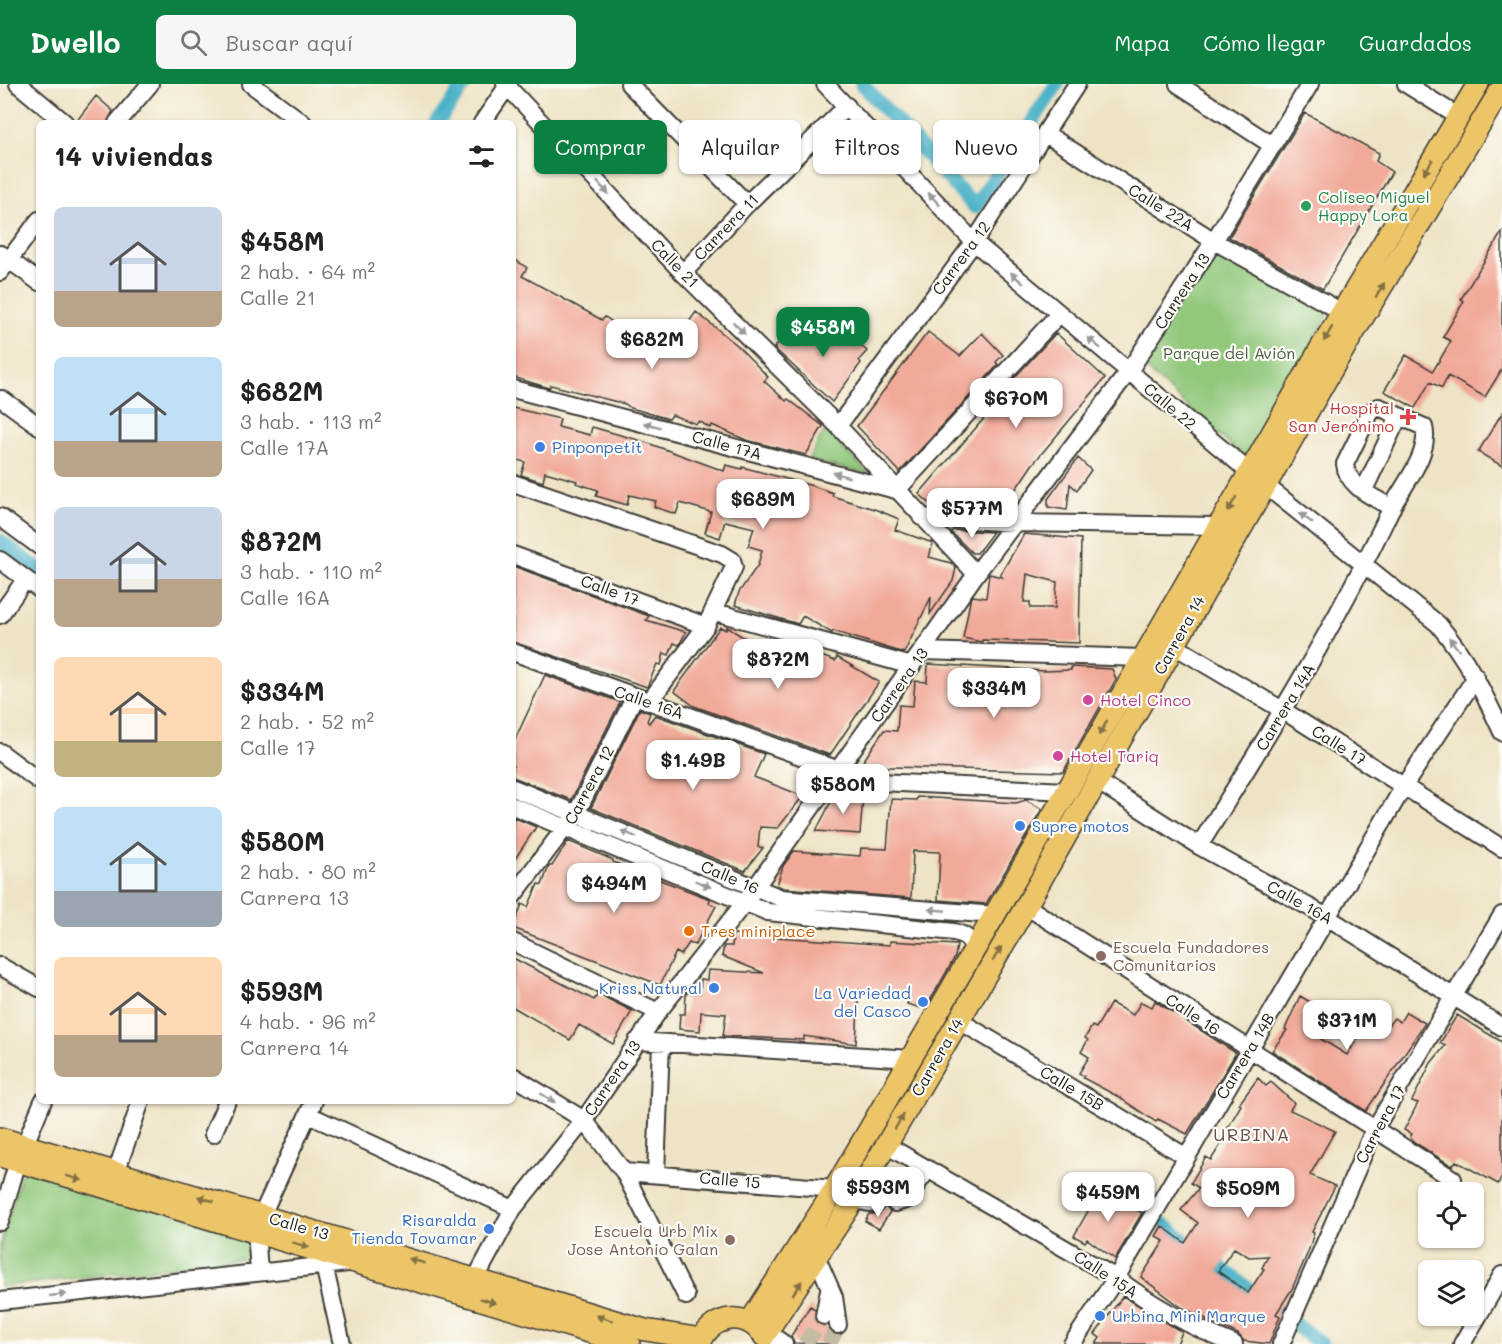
<!DOCTYPE html>
<html lang="es">
<meta charset="utf-8">
<style>
body{margin:0;font-family:Mali,sans-serif;background:#f6f6f6;color:#222;height:100vh;display:flex;flex-direction:column;font-size:22px;white-space:nowrap}
*{box-sizing:border-box;margin:0}
p{font-size:20px;color:#767676}
.icon{flex:none;width:33px;height:33px;fill:none;stroke:currentColor;stroke-width:2;stroke-linecap:round;stroke-linejoin:round}
.map{position:relative;flex:1;overflow:hidden}
.sheet{position:absolute;left:36px;top:36px;width:480px;height:984px;display:flex;flex-direction:column;background:#fff;border-radius:9px;box-shadow:0 2px 4px #0004}
.sheet>*{flex:none}
.top-card{position:absolute;left:534px;top:36px;width:570px;height:54px;display:flex;gap:12px}
.tools{position:absolute;left:1418px;top:1098px;display:grid;gap:12px}
.tools a{display:grid;place-items:center;width:66px;height:66px;border-radius:9px;background:#fff;box-shadow:0 2px 4px #0004;font-size:30px}
.price{position:absolute;translate:-50% -51px;padding:0 14px;border-radius:12px;background:#fff;color:#222;font-size:20px;line-height:39px;filter:drop-shadow(0 2px 3px #0008)}
.price::after{content:'';position:absolute;left:50%;top:36px;width:18px;height:14px;margin-left:-9px;background:inherit;clip-path:polygon(0 0,100% 0,50% 100%)}
.price.active{background:#0b8043;color:#fff}
ul{padding:0;list-style:none}
li{display:flex;align-items:center;gap:18px;height:150px;padding:0 18px}
li span{display:grid;place-items:center;flex:none;width:168px;height:120px;border-radius:9px;color:#555}
li>.icon{margin-inline-start:auto}
span .icon{width:72px;height:72px;fill:#fffc;stroke-width:1}
li b{font-size:26px}
h2{display:flex;justify-content:space-between;align-items:center;height:72px;padding:0 18px;font-size:26px}
.chip{padding:0 21px;border-radius:9px;background:#fff;box-shadow:0 2px 4px #0004;font-size:21px;line-height:54px}
.chip.active{background:#0b8043;color:#fff}
header{display:flex;align-items:center;gap:36px;box-sizing:border-box;height:84px;padding:0 30px;background:#0b8043;color:#fff}
header strong{font-size:28px}
nav{display:flex;gap:33px;margin-inline-start:auto;font-size:21px}
.search{width:420px;height:54px;background:#f6f6f6;display:flex;align-items:center;gap:15px;box-sizing:border-box;padding:0 21px;border-radius:9px;color:#767676;font-size:22px}
.map>svg:first-child{display:block}
.green{fill:#91c87b;stroke:#56724c;stroke-width:1.5}
.lines{fill:none;stroke-linecap:round;stroke-linejoin:round}
.canal{stroke:#47b0c6;stroke-width:15}
.building{fill:#f1a998;fill-rule:evenodd}
.minor-tunnel{stroke:#c4bba2;stroke-width:16;stroke-dasharray:16 8;stroke-linecap:butt}
.minor-casing{stroke:#3c3a35;stroke-width:20}
.major-casing{stroke:#3c3a35;stroke-width:24}
.minor{stroke:#fff;stroke-width:16}
.major{stroke:#edc569;stroke-width:21}
.oneway{fill:#847042}
.oneway2{fill:#999}
.leisure-dot{fill:#2e9e5b;stroke:#fdfcf7;stroke-width:2}
.health-dot{fill:#e0444e;stroke:#fdfcf7;stroke-width:2}
.shop-dot{fill:#3f7fe0;stroke:#fdfcf7;stroke-width:2}
.hotel-dot{fill:#d1479c;stroke:#fdfcf7;stroke-width:2}
.food-dot{fill:#e8710a;stroke:#fdfcf7;stroke-width:2}
.education-dot{fill:#8d6e63;stroke:#fdfcf7;stroke-width:2}
.labels{text-anchor:middle;stroke-width:4.5;stroke-linejoin:round;paint-order:stroke}
.leisure-label{font-size:16px;fill:#27864d;stroke:#fdfcf7;text-anchor:start}
.street-label{font-size:16px;fill:#1c1c1c;stroke:#fdfcf7}
.park-label{font-size:16px;fill:#4b6142;stroke:#fdfcf7}
.health-label{font-size:16px;fill:#be3a42;stroke:#fdfcf7;text-anchor:end}
.shop-label{font-size:16px;fill:#366cbe;stroke:#fdfcf7;text-anchor:start}
.hotel-label{font-size:16px;fill:#b23c85;stroke:#fdfcf7;text-anchor:start}
.food-label{font-size:16px;fill:#c56008;stroke:#fdfcf7;text-anchor:start}
.education-label{font-size:16px;fill:#785e54;stroke:#fdfcf7;text-anchor:start}
.neighbourhood-label{font-size:18px;letter-spacing:1.5px;fill:#674d47;stroke:#fdfcf7}
</style>
<header>
<strong>Dwello</strong>
<div class="search"><svg class="icon" aria-label="search" viewBox="0 0 24 24"><circle cx="10" cy="10" r="6"/><path d="M15 15l6 6"/></svg>Buscar aquí</div>
<nav><a>Mapa</a><a>Cómo llegar</a><a>Guardados</a></nav>
</header>
<div class="map">
<svg width="1502" height="1260" viewBox="0 0 1502 1260">
<rect width="100%" height="100%" fill="#fdfcf7"/>
<filter id="ink" filterUnits="userSpaceOnUse"><feTurbulence type="fractalNoise" baseFrequency=".0167" numOctaves="2"/><feDisplacementMap in="SourceGraphic" scale="12" xChannelSelector="R" yChannelSelector="G"/><feConvolveMatrix kernelMatrix="1 2 1 2 8 2 1 2 1" color-interpolation-filters="sRGB"/></filter>
<filter id="wash" filterUnits="userSpaceOnUse"><feTurbulence type="fractalNoise" baseFrequency=".008" numOctaves="4" result="noise"/><feDisplacementMap in="SourceGraphic" scale="24" xChannelSelector="R" yChannelSelector="G"/><feGaussianBlur stdDeviation="1.35" result="paint"/><feColorMatrix in="noise" values="0 0 0 0 0 0 0 0 0 0 0 0 0 0 0 0 0 1.4 0 .05"/><feComposite in="paint" operator="in"/></filter>
<g filter="url(#wash)">
<rect width="100%" height="100%" fill="#eee3c4"/>
<!-- green -->
<path class="green" d="M1217,166L1329,230L1245,374L1138,278Z
M825,346L870,391L808,376Z
M24,1081L253,1153L250,1174L0,1203V1162Z"/>
<g class="lines">
<!-- canal -->
<path class="canal" d="M862,0L975,123L1057,0
M437,39L465,0
M0,457L39,486
M1162,1140L1321,1260"/>
</g>
<g id="blocks">
<!-- building -->
<path class="building" d="M96,12L113,27L107,39H75Z
M1305,29L1379,69L1376,77L1392,88L1323,205L1229,153Z
M1502,148V285L1485,313L1448,292L1442,304L1430,298L1415,324L1384,307L1406,271L1433,287L1451,257L1443,253L1464,217L1461,215Z
M513,174L527,184L522,192L602,236L605,233L664,273L696,228L737,261L768,293L764,297L786,317L788,315L823,342L806,371L746,356L712,341L710,344L699,337L696,340L672,331L669,335L631,324L625,320L551,301L549,304L513,293Z
M796,239L823,261L838,242L867,267L859,276L861,279L832,318L774,264Z
M928,248L960,272L982,249L1003,271L996,278L998,281L900,388L857,342Z
M1056,249L1105,294L1032,381L1005,421H932L919,410L1005,310L1002,307Z
M513,324L560,335L558,343L590,351L592,343L645,358L724,387L726,381L742,385V383L813,402L833,409L832,412L877,426L899,435L895,446L933,459L929,473L951,479L956,484L953,497L930,530L931,513L904,569L833,547L832,549L803,532L798,540L735,521L739,508L758,481L762,466L748,462L754,444L725,437L720,454L705,449L711,428L680,419L676,430L654,423L656,417L629,411L627,421L596,412L598,406L576,399L577,397L545,388L543,398L521,391L525,378L513,375Z
M1502,329V382L1478,368Z
M1078,374L1091,386L1077,406L1070,400L1067,426L1048,423V415Z
M953,446L993,448L977,469H972L951,448Z
M1024,450L1081,455L1079,559L982,556V558L963,554L970,517L973,512L986,514L989,490L1002,493L1000,491ZM1027,490L1057,498L1055,524H1030V518H1024Z
M513,482L649,532L646,536L686,548L679,561L674,559L669,571L664,569L661,581L657,580L647,603L513,558Z
M720,543L726,546L727,543L762,565L769,555L791,567L794,562L835,577L837,573L879,598L830,671L694,622L674,607Z
M928,580L1045,587L1071,586V583L1112,585L1116,595L1063,688L860,682L884,646L897,647L899,621L913,622L915,597L927,598Z
M545,591L620,618L571,716L513,693V660Z
M640,625L650,629L647,637L649,639L655,631L764,670L754,693L803,712L778,744L760,743L758,763L763,764L745,787L591,724Z
M835,710L863,712L860,750L816,747Z
M917,713L1016,719L1026,716L1042,725L986,820L938,816L940,768L913,767L911,814L783,804L777,801L783,782L794,767L860,772L861,764L887,765L891,715L916,716Z
M513,733L536,743L513,778Z
M568,757L613,776V778L710,815L709,819L716,822L695,861L689,859L681,871L676,868L660,901L513,844L522,820L528,823L538,800L542,801L549,782H552Z
M733,850L890,861V857L957,861L955,873L925,925L907,920L910,911L859,906L856,960L804,952V956L723,952L726,930L701,928L700,947L679,945L680,930H685L686,909H700L701,895L707,896L708,886L764,889L722,872L724,862H732Z
M513,874L594,916L598,910L632,927L613,960L579,941L570,956L513,923Z
M1300,912L1340,936L1321,955L1347,971L1360,951L1348,944L1360,929L1375,939L1377,936L1387,943L1394,934L1400,938L1406,928L1425,939L1366,1027L1272,967L1287,946L1285,945Z
M1155,917L1236,969L1187,1050L1158,1035L1156,1038L1117,1012L1083,994L1084,992L1079,989L1089,973L1081,968L1088,956L1085,954L1092,942L1096,944L1111,919L1133,931L1141,918L1152,923Z
M1457,931L1502,958V1093L1498,1100L1456,1077L1452,1082L1414,1058L1410,1053L1412,1050L1404,1046L1418,1019L1412,1017L1431,979L1445,962L1440,959Z
M1258,994L1266,1002L1271,998L1294,1019L1290,1026L1335,1047L1310,1091L1335,1102L1312,1148L1314,1149L1308,1168L1292,1205L1276,1230L1280,1232L1269,1260L1244,1257L1238,1250L1181,1223L1141,1193L1164,1157L1156,1152L1162,1142L1185,1159L1198,1139L1181,1126L1199,1104L1191,1099L1206,1073L1211,1076L1228,1049L1226,1047L1241,1021L1239,1020ZM1234,1164L1249,1173L1268,1172L1262,1184L1264,1185L1248,1209L1218,1187Z
M892,1092L905,1100L900,1107L888,1111L885,1117L880,1111Z
M1101,1104L1142,1129L1115,1175L1087,1155L1085,1158L1074,1152Z
M885,1122L890,1128L879,1145L865,1137L869,1130H879Z
M1123,1212L1182,1248L1177,1260H1096L1100,1254L1095,1250Z
M810,1222L815,1225L817,1239L828,1242L830,1248L837,1251L831,1260L794,1259L791,1252Z"/>
</g>
</g>
<g filter="url(#ink)">
<use href="#blocks" fill-opacity="0" stroke="#3c3a35" stroke-width="1.5"/>
<g class="lines">
<!-- minor-tunnel -->
<path class="minor-tunnel" d="M805,1260L824,1232
M829,1260L838,1241"/>
<!-- minor casing -->
<g class="minor-casing">
<path id="minor" d="M18,0L65,39
M251,0L303,39
M505,0L683,189L838,342L976,490
M629,0L747,120
M825,0L974,158L1265,401L1438,540C1466,573 1484,609 1502,648
M1178,0L1272,61
M1406,0L1459,33
M117,39L150,0
M482,39L509,0
M1046,50L1214,157L1342,228
M1,170L39,198
M0,188L39,136
M683,189L747,120L847,22
M513,305L896,406
M2,315L39,342
M838,342L974,158L1077,0
M513,399L722,470L732,476L734,483L706,542L649,618
M897,406L1059,230
M1364,406L1399,332
M0,433L39,462
M921,433L1015,439L1218,442
M513,471L706,542
M0,476L39,505
M715,528L912,582
M0,531L25,496
M1173,561L1284,627L1502,764
M923,567L1143,574
M513,568L839,686L858,697L1067,707
M0,668L39,697
M1097,697L1199,762L1327,833L1502,943
M513,704L781,814L995,831
M513,722L768,828L954,848C966,851 971,855 974,868
M1199,762C1268,652 1335,543 1391,425C1403,401 1431,370 1424,343L1379,323L1371,327L1345,380C1347,403 1374,413 1392,424
M513,812L577,728L634,614
M1026,822L1453,1095
M513,858L658,928
M0,882L39,904
M958,936L1185,1072
M637,957L911,975
M513,992L584,1036L624,1088L686,1212
M309,1031L513,1125
M213,1050L227,1017
M886,1061L1116,1194C1153,1222 1191,1243 1234,1260
M116,1088L141,1017
M624,1088L835,1105
M656,1090L661,959
M854,1116L875,1120
M895,1119L906,1116L928,1085
M262,1131L314,1017
M0,1138L18,1077L43,1017
M256,1147L259,1188
M817,1174L834,1213L838,1241
M324,1181L342,1260
M476,1194L513,1125L584,1036L658,928L745,818L976,490L1129,287L1214,157L1310,0
M0,1217L348,1179
M824,1232L829,1206
M767,1248L784,1260
M1072,1260L1116,1194L1404,702L1476,593
M1281,1260L1374,1046L1502,831
M1462,1260L1502,1191"/>
</g>
<!-- major casing -->
<g class="major-casing">
<path id="major" d="M0,1054L645,1246L702,1255
M0,1072L629,1260
M750,1238L827,1118L1067,707L1319,267L1478,0
M764,1252L854,1116L1026,822L1336,278L1502,4
M700,1260C709,1234 740,1226 759,1246"/>
</g>
<!-- minor -->
<use href="#minor" class="minor"/>
<!-- major -->
<use href="#major" class="major"/>
</g>
<!-- one-way arrows -->
<defs><path id="oneway-solid" d="M-6-.8H1V-3.2L6.5 0L1 3.2V.8H-6Z" transform="scale(1.5)"/></defs>
<g class="oneway">
<use href="#oneway-solid" transform="translate(1428 83) rotate(121)"/>
<use href="#oneway-solid" transform="translate(1380 206) rotate(-59)"/>
<use href="#oneway-solid" transform="translate(1328 250) rotate(120)"/>
<use href="#oneway-solid" transform="translate(1232 420) rotate(120)"/>
<use href="#oneway-solid" transform="translate(1103 644) rotate(120)"/>
<use href="#oneway-solid" transform="translate(997 870) rotate(-59)"/>
<use href="#oneway-solid" transform="translate(899 1038) rotate(-60)"/>
<use href="#oneway-solid" transform="translate(74 1094) rotate(16)"/>
<use href="#oneway-solid" transform="translate(206 1115) rotate(-164)"/>
<use href="#oneway-solid" transform="translate(301 1161) rotate(17)"/>
<use href="#oneway-solid" transform="translate(417 1177) rotate(-164)"/>
<use href="#oneway-solid" transform="translate(797 1204) rotate(-56)"/>
<use href="#oneway-solid" transform="translate(488 1217) rotate(17)"/>
<use href="#oneway-solid" transform="translate(604 1234) rotate(-163)"/>
</g>
<g class="oneway2">
<use href="#oneway-solid" transform="translate(603 104) rotate(47)"/>
<use href="#oneway-solid" transform="translate(934 115) rotate(-133)"/>
<use href="#oneway-solid" transform="translate(1017 194) rotate(-139)"/>
<use href="#oneway-solid" transform="translate(739 244) rotate(45)"/>
<use href="#oneway-solid" transform="translate(1094 259) rotate(-141)"/>
<use href="#oneway-solid" transform="translate(652 341) rotate(-165)"/>
<use href="#oneway-solid" transform="translate(841 391) rotate(-165)"/>
<use href="#oneway-solid" transform="translate(1306 434) rotate(-142)"/>
<use href="#oneway-solid" transform="translate(1454 560) rotate(-127)"/>
<use href="#oneway-solid" transform="translate(629 750) rotate(-157)"/>
<use href="#oneway-solid" transform="translate(703 800) rotate(23)"/>
<use href="#oneway-solid" transform="translate(937 826) rotate(-175)"/>
<use href="#oneway-solid" transform="translate(548 1014) rotate(32)"/>
<use href="#oneway-solid" transform="translate(58 1211) rotate(-6)"/>
</g>
</g>
<!-- markers -->
<circle class="leisure-dot" cx="1306" cy="122" r="6"/>
<path class="health-dot" d="M1405 324h6v6h6v6h-6v6h-6v-6h-6v-6h6z"/>
<g class="shop-dot">
<circle cx="540" cy="363" r="6"/>
<circle cx="1020" cy="742" r="6"/>
<circle cx="714" cy="904" r="6"/>
<circle cx="923" cy="918" r="6"/>
<circle cx="489" cy="1145" r="6"/>
<circle cx="1100" cy="1232" r="6"/>
</g>
<g class="hotel-dot">
<circle cx="1088" cy="616" r="6"/>
<circle cx="1058" cy="672" r="6"/>
</g>
<circle class="food-dot" cx="689" cy="847" r="6"/>
<g class="education-dot">
<circle cx="1101" cy="872" r="6"/>
<circle cx="730" cy="1156" r="6"/>
</g>
<g class="labels">
<!-- leisure labels -->
<g class="leisure-label">
<text x="1318" y="119">Coliseo Miguel<tspan x="1318" dy="18">Happy Lora</tspan></text>
</g>
<!-- street labels -->
<g class="street-label">
<text transform="translate(1161 123) rotate(32)" y="6">Calle 22A</text>
<text transform="translate(726 143) rotate(-46)" y="6">Carrera 11</text>
<text transform="translate(961 174) rotate(-54)" y="6">Carrera 12</text>
<text transform="translate(675 179) rotate(46)" y="6">Calle 21</text>
<text transform="translate(1182 207) rotate(-57)" y="6">Carrera 13</text>
<text transform="translate(1170 322) rotate(40)" y="6">Calle 22</text>
<text transform="translate(727 361) rotate(15)" y="6">Calle 17A</text>
<text transform="translate(610 506) rotate(20)" y="6">Calle 17</text>
<text transform="translate(1179 551) rotate(-61)" y="6">Carrera 14</text>
<text transform="translate(899 601) rotate(-55)" y="6">Carrera 13</text>
<text transform="translate(649 618) rotate(19)" y="6">Calle 16A</text>
<text transform="translate(1285 623) rotate(-59)" y="6">Carrera 14A</text>
<text transform="translate(1339 661) rotate(32)" y="6">Calle 17</text>
<text transform="translate(589 701) rotate(-62)" y="6">Carrera 12</text>
<text transform="translate(730 793) rotate(23)" y="6">Calle 16</text>
<text transform="translate(1300 818) rotate(29)" y="6">Calle 16A</text>
<text transform="translate(1193 930) rotate(33)" y="6">Calle 16</text>
<text transform="translate(1245 972) rotate(-59)" y="6">Carrera 14B</text>
<text transform="translate(937 973) rotate(-60)" y="6">Carrera 14</text>
<text transform="translate(612 994) rotate(-56)" y="6">Carrera 13</text>
<text transform="translate(1072 1004) rotate(31)" y="6">Calle 15B</text>
<text transform="translate(1380 1040) rotate(-62)" y="6">Carrera 17</text>
<text transform="translate(730 1096) rotate(5)" y="6">Calle 15</text>
<text transform="translate(299 1142) rotate(16)" y="6">Calle 13</text>
<text transform="translate(1106 1190) rotate(33)" y="6">Calle 15A</text>
</g>
<!-- park labels -->
<g class="park-label">
<text x="1229" y="275">Parque del Avión</text>
</g>
<!-- health labels -->
<g class="health-label">
<text x="1394" y="330">Hospital<tspan x="1394" dy="18">San Jerónimo</tspan></text>
</g>
<!-- shop labels -->
<g class="shop-label">
<text x="552" y="369">Pinponpetit</text>
<text x="1032" y="748">Supre motos</text>
<text x="702" y="910" text-anchor="end">Kriss Natural</text>
<text x="911" y="915" text-anchor="end">La Variedad<tspan x="911" dy="18">del Casco</tspan></text>
<text x="477" y="1142" text-anchor="end">Risaralda<tspan x="477" dy="18">Tienda Tovamar</tspan></text>
<text x="1112" y="1238">Urbina Mini Marque</text>
</g>
<!-- hotel labels -->
<g class="hotel-label">
<text x="1100" y="622">Hotel Cinco</text>
<text x="1070" y="678">Hotel Tariq</text>
</g>
<!-- food labels -->
<g class="food-label">
<text x="701" y="853">Tres miniplace</text>
</g>
<!-- education labels -->
<g class="education-label">
<text x="1113" y="869">Escuela Fundadores<tspan x="1113" dy="18">Comunitarios</tspan></text>
<text x="718" y="1153" text-anchor="end">Escuela Urb Mix<tspan x="718" dy="18">Jose Antonio Galan</tspan></text>
</g>
<!-- neighbourhood labels -->
<g class="neighbourhood-label">
<text x="1252" y="1057">URBINA</text>
</g>
</g>
</svg>
<div class="tools">
<a><svg class="icon" aria-label="locate" viewBox="0 0 24 24"><circle cx="12" cy="12" r="6"/><path d="M12 2v4M12 18v4M2 12h4M18 12h4"/></svg></a>
<a><svg class="icon" aria-label="layers" viewBox="0 0 24 24"><path d="M12 4l9 5-9 5-9-5zM3 14l9 5 9-5"/></svg></a>
</div>
<b class="price active" style="left:823px;top:274px">$458M</b>
<b class="price" style="left:652px;top:286px">$682M</b>
<b class="price" style="left:1016px;top:345px">$670M</b>
<b class="price" style="left:763px;top:446px">$689M</b>
<b class="price" style="left:972px;top:455px">$577M</b>
<b class="price" style="left:778px;top:606px">$872M</b>
<b class="price" style="left:994px;top:635px">$334M</b>
<b class="price" style="left:693px;top:707px">$1.49B</b>
<b class="price" style="left:843px;top:731px">$580M</b>
<b class="price" style="left:614px;top:830px">$494M</b>
<b class="price" style="left:1347px;top:967px">$371M</b>
<b class="price" style="left:878px;top:1134px">$593M</b>
<b class="price" style="left:1248px;top:1135px">$509M</b>
<b class="price" style="left:1108px;top:1139px">$459M</b>
<div class="top-card">
<a class="chip active">Comprar</a>
<a class="chip">Alquilar</a>
<a class="chip">Filtros</a>
<a class="chip">Nuevo</a>
</div>
<section class="sheet">
<h2>14 viviendas<svg class="icon" aria-label="filters" viewBox="0 0 24 24"><path d="M4 7h16M4 17h16"/><circle cx="9" cy="7" r="2"/><circle cx="15" cy="17" r="2"/></svg></h2>
<ul>
<li><span style="background:linear-gradient(#c9d6e8 70%,#b9a48a 0)"><svg class="icon" aria-label="home" viewBox="0 0 24 24"><path d="M3 11l9-7 9 7M6 9v11h12V9"/></svg></span><div><b>$458M</b><p>2 hab. · 64 m²</p><p>Calle 21</p></div></li>
<li><span style="background:linear-gradient(#bfe0f5 70%,#b9a48a 0)"><svg class="icon" aria-label="home" viewBox="0 0 24 24"><path d="M3 11l9-7 9 7M6 9v11h12V9"/></svg></span><div><b>$682M</b><p>3 hab. · 113 m²</p><p>Calle 17A</p></div></li>
<li><span style="background:linear-gradient(#c9d6e8 60%,#b9a48a 0)"><svg class="icon" aria-label="home" viewBox="0 0 24 24"><path d="M3 11l9-7 9 7M6 9v11h12V9"/></svg></span><div><b>$872M</b><p>3 hab. · 110 m²</p><p>Calle 16A</p></div></li>
<li><span style="background:linear-gradient(#ffd9b3 70%,#c2b280 0)"><svg class="icon" aria-label="home" viewBox="0 0 24 24"><path d="M3 11l9-7 9 7M6 9v11h12V9"/></svg></span><div><b>$334M</b><p>2 hab. · 52 m²</p><p>Calle 17</p></div></li>
<li><span style="background:linear-gradient(#bfe0f5 70%,#9aa5b1 0)"><svg class="icon" aria-label="home" viewBox="0 0 24 24"><path d="M3 11l9-7 9 7M6 9v11h12V9"/></svg></span><div><b>$580M</b><p>2 hab. · 80 m²</p><p>Carrera 13</p></div></li>
<li><span style="background:linear-gradient(#ffd9b3 65%,#b9a48a 0)"><svg class="icon" aria-label="home" viewBox="0 0 24 24"><path d="M3 11l9-7 9 7M6 9v11h12V9"/></svg></span><div><b>$593M</b><p>4 hab. · 96 m²</p><p>Carrera 14</p></div></li>
</ul>
</section>
</div>
